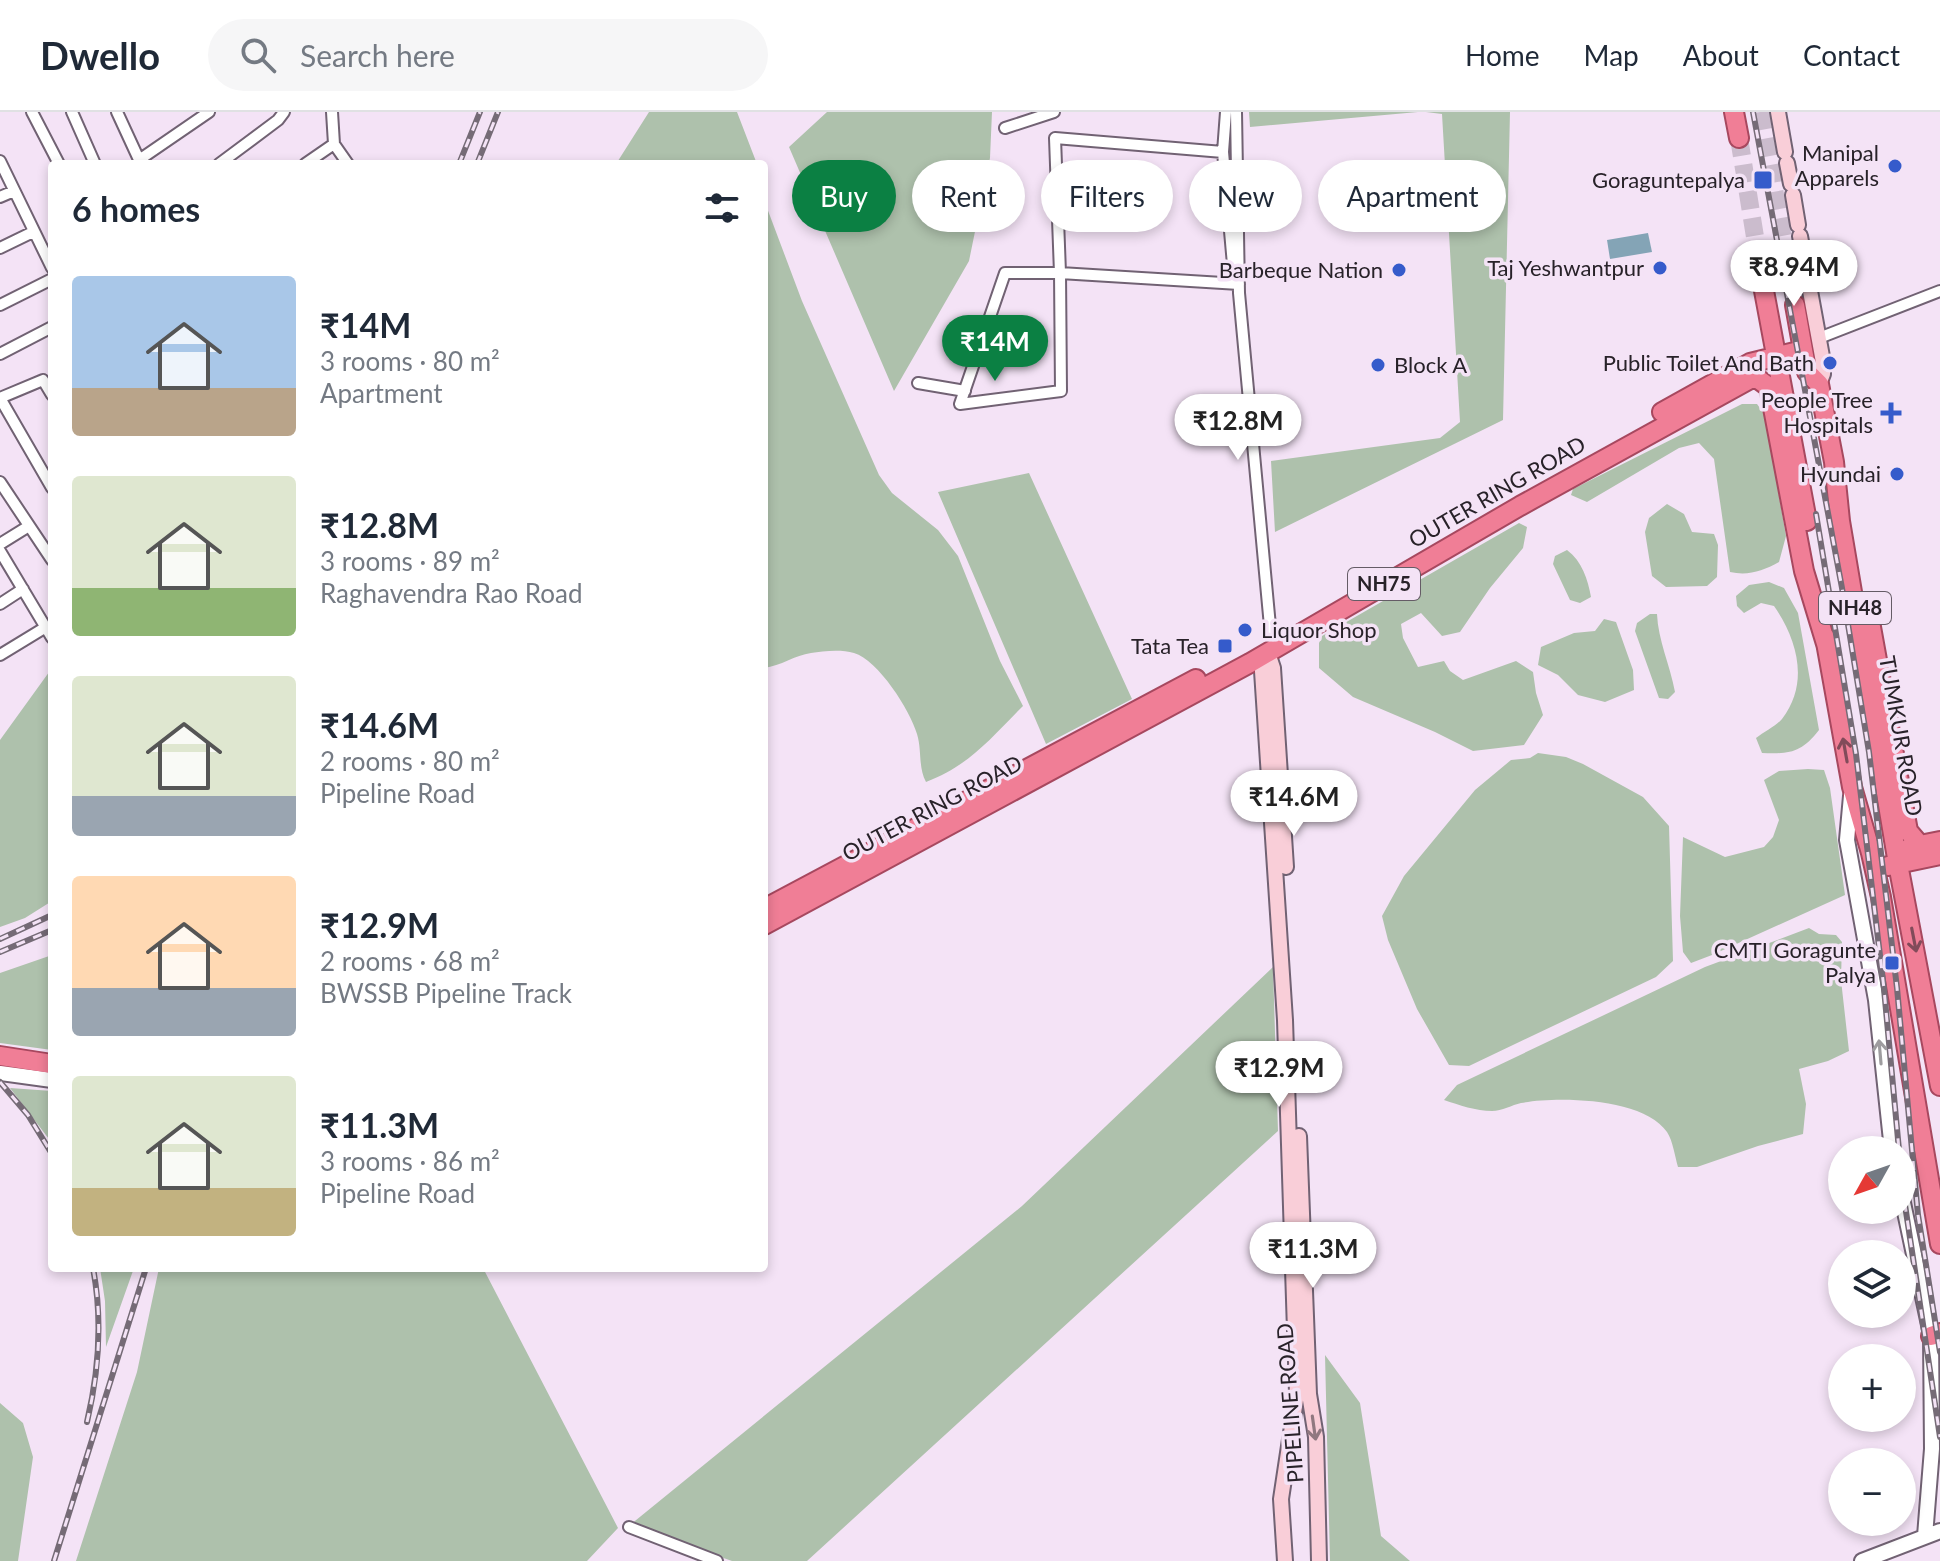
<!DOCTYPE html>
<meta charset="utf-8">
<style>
body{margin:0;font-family:Lato,sans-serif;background:#f6f6f7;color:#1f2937;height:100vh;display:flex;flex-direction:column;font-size:30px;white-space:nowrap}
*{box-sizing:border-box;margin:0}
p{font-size:26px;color:#747a83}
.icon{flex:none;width:44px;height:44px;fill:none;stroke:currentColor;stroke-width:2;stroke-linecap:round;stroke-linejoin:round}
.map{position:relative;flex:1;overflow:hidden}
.details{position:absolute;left:48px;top:48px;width:720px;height:1112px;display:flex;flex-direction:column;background:#fff;border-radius:8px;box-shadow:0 4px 12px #0003}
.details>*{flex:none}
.banner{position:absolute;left:792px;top:48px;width:760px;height:72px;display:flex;gap:16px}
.needle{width:52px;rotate:230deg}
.tools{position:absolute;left:1828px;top:1024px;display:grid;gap:16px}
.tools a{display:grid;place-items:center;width:88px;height:88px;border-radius:50%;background:#fff;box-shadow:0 4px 12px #0003;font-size:40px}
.price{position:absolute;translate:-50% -68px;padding:0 18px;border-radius:28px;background:#fff;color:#222;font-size:26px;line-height:52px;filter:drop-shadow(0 2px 4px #0008)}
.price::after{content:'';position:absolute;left:50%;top:48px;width:24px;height:18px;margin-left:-12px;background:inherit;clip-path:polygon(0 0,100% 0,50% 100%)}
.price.current{background:#0b8043;color:#fff}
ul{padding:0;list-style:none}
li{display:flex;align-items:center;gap:24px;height:200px;padding:0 24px}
li span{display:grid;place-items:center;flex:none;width:224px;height:160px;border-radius:8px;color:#555}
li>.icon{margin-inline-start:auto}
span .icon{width:96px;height:96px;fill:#fffc;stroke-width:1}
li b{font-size:34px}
h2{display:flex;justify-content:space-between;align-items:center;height:96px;padding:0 24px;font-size:34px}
.pill{padding:0 28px;border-radius:36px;background:#fff;box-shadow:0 4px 12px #0003;font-size:28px;line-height:72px}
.pill.current{background:#0b8043;color:#fff}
header{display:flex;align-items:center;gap:48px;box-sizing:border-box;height:112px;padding:0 40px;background:#fff;border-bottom:2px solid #e0e1e3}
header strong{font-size:38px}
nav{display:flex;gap:44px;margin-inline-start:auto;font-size:28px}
.search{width:560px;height:72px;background:#f6f6f7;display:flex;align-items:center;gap:20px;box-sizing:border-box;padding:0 28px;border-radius:44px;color:#747a83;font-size:30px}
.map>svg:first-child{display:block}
.green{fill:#aec1ac}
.water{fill:#84a4b6}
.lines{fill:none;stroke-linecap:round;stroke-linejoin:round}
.trunk-tunnel{stroke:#cbbccd;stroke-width:18;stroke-dasharray:18 9;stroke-linecap:butt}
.minor-casing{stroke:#716273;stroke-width:14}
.tertiary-casing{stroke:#716273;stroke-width:18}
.secondary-casing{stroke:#716273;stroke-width:18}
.trunk-casing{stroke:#a7485f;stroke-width:22}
.minor{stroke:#fff;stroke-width:10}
.tertiary{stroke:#fff;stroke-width:14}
.secondary{stroke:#f9ced8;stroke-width:14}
.trunk{stroke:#f07e96;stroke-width:18}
.rail-casing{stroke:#756b76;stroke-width:6}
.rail{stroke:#f4e3f6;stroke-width:3;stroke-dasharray:9;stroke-linecap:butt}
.oneway{stroke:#824b5a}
.oneway2{stroke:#9e9c9f}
.oneway3{stroke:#907880}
.poi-dot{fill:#355bcb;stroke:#f4e3f6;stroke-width:3}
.labels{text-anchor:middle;stroke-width:7;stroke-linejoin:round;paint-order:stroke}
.shield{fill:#f4e3f6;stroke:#655c66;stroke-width:2}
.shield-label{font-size:20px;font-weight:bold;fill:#282229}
.poi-label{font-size:22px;fill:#282229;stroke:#f4e3f6;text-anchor:end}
.street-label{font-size:22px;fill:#282229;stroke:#f4e3f6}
</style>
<header>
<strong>Dwello</strong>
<div class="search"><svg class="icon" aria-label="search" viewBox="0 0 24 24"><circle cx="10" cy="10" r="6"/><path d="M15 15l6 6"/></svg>Search here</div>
<nav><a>Home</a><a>Map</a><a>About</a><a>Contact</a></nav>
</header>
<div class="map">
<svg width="1940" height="1449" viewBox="0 0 1940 1449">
<rect width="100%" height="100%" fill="#f4e3f6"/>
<!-- green -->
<path class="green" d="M649,0H737L757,52H616Z
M827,0H992L990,46L969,149L894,279L789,35Z
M1249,0H1418L1250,15Z
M1426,0H1510L1503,308L1275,420L1271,349L1440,326L1460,310L1442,2Z
M764,88L802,189L879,363L892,381L938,418L958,444L1000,549L1023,594C990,627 970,653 926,670C918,655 922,638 917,622C910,598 878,548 854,541C841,537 823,539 811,541C795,543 781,554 764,556Z
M1742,292H1757L1765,303L1786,424L1779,450C1763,459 1748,464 1730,460L1714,347L1699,331L1679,336L1587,390L1571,383L1573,377Z
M1029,361L1132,587L1046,632L938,380Z
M1667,392L1684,402L1692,420L1714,422L1718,433L1717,465L1707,474L1666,475L1652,464L1645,420L1649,406Z
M1519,411L1527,415L1523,436L1490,476L1460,520L1442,524L1421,501L1401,512L1403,526L1418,555L1444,549L1450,559L1463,568L1516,549L1533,560L1536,581L1543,603L1524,633L1473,639L1435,620L1353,585L1319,556V531L1322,524Z
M1567,438C1582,449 1588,468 1591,485L1580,491L1570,488L1553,452L1555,444Z
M1769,470L1784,476L1798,501L1819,618C1801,641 1790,642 1762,641L1756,626C1764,620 1776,614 1782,607C1810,571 1797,527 1774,494L1761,491L1744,501L1737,494L1736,484L1749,473Z
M1650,502H1657C1658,528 1670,553 1675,580L1668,587L1659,586L1635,519L1637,511Z
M1604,507L1616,510L1633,558L1634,578L1605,590L1578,583L1558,563L1538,553L1541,535L1574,521L1595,519Z
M52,556V789L25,806L0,815V628Z
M1538,641L1566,645L1583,652L1643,685L1669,714L1673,849L1656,865L1469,954L1449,953L1417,897L1388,828L1382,804L1404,764L1475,678L1511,648L1530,646Z
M1808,657L1824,658L1830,676L1845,783L1712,843L1691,851L1683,840L1680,804L1683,725L1725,745L1764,735L1773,725L1779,708L1764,668L1779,659Z
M1809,816L1819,822L1836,823L1842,830L1841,868L1849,939L1828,949L1799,957L1806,992L1803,1022L1758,1034L1697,1055H1678C1675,1045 1673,1029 1667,1020C1644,986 1558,984 1521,991C1512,993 1502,999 1492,999C1476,999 1459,993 1444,988L1457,973L1705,855Z
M52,843V938L0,931V861Z
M1273,855L1278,1019L807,1449H732L630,1413L1022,1094Z
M10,976L52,979V1031Z
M100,1156H134L106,1235L105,1189Z
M159,1156H483L618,1416L587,1449H76L137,1260Z
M1325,1243L1360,1291L1381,1424L1410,1449H1330Z
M0,1291L23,1311L33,1345L18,1449H0Z"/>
<!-- water -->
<path class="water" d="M1648,121L1652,140L1610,147L1607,128Z"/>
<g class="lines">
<!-- trunk-tunnel -->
<path class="trunk-tunnel" d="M1760,0L1795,193
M1739,26L1762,168"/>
<!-- minor casing -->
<g class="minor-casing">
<path id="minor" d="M32,0L59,52
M72,0L95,52
M117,0L141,52
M1226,0L1223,40L1234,164
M1236,0L1239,181L1271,525
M1005,16L1054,0
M334,32L348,52
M1223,40L1055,26L1060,161L1239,172
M139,48L209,0
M0,49L52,156
M219,52L278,8L284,0
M305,52L334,32L332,0
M0,85L14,79
M0,136L33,120
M1005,161H1060L1061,279L960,292Z
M0,193L52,167
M1819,226L1940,179
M0,242L52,215
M918,271L965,279
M0,286L52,376
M0,286L43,268L52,283
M0,370L52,448
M0,432L29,414
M0,439L52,526
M0,492L23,477
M0,543L46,515
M629,1415L717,1449"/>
</g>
<!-- tertiary casing -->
<g class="tertiary-casing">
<path id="tertiary" d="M1851,684L1847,728L1876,888L1892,1038
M0,961L52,968
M1902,1086L1933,1232
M1925,1424L1932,1337L1931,1224
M1862,1449L1940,1419"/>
</g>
<!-- secondary casing -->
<g class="secondary-casing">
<path id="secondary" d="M1778,0L1785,40
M1787,51L1791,72
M1793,83L1798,113
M1800,124L1823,250V262L1819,272
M1268,541L1262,559L1285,908L1297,1281L1281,1387L1285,1449
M1268,541L1273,556L1286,755
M1299,1024L1309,1282L1316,1325L1319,1449"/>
</g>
<!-- trunk casing -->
<g class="trunk-casing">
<path id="trunk" d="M1734,0L1739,26
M1762,168L1807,409
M1795,193L1807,260L1819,272L1834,350L1840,409L1898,752L1940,974
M1662,300L1750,251L1803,238
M1871,515L1908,719L1920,733
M1825,525L1852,675L1871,741L1881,785L1940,1132
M1910,735L1940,729
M1888,754L1940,743
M764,797L1196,567
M764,813L1250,551L1520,394L1750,267H1758L1769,275L1804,459L1827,535
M0,944L52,952
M1931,1224L1940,1221"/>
</g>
<!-- minor -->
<use href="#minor" class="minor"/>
<!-- tertiary -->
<use href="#tertiary" class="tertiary"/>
<!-- secondary -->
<use href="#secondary" class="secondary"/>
<!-- trunk -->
<use href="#trunk" class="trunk"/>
<!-- rail casing -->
<g class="rail-casing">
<path id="rail" d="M1753,0L1842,476L1869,640L1897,876L1918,1103L1940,1240
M459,52L480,0
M477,52L498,0
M1816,402L1856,642L1884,877L1899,1038
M0,827L52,803
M0,840L52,818
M0,970L28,1003L52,1042
M1902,1073L1940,1325
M87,1310C99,1259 103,1209 93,1156
M54,1449L146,1156"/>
</g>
<!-- rail -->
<use href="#rail" class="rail"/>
</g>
<!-- one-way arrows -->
<defs><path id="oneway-shaft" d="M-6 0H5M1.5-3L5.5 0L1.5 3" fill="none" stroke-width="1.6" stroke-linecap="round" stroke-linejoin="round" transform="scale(2)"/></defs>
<g class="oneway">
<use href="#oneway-shaft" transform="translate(1845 638) rotate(-100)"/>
<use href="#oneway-shaft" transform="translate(1914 828) rotate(79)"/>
</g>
<use class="oneway2" href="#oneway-shaft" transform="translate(1880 940) rotate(-95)"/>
<use class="oneway3" href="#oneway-shaft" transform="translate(1314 1316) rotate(82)"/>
<!-- markers -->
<g class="poi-dot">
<circle cx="1895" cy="54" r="8"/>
<rect x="1753" y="58" width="20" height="20" rx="4"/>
<circle cx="1660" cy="156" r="8"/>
<circle cx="1399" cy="158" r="8"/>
<circle cx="1830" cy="251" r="8"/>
<circle cx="1378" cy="253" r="8"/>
<path d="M1887 289h8v8h8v8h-8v8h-8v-8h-8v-8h8z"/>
<circle cx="1897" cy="362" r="8"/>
<circle cx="1245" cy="518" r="8"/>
<rect x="1217" y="526" width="16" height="16" rx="4"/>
<rect x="1884" y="843" width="16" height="16" rx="4"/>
</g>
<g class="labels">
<!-- shield labels -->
<g class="shield">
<rect x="1348" y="456" width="72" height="32" rx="6"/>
<rect x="1819" y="480" width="72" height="32" rx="6"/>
</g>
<g class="shield-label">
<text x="1384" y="479">NH75</text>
<text x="1855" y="503">NH48</text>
</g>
<!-- poi labels -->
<g class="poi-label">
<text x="1879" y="49">Manipal<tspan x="1879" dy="25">Apparels</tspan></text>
<text x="1745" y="76">Goraguntepalya</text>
<text x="1644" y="164">Taj Yeshwantpur</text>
<text x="1383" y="166">Barbeque Nation</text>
<text x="1814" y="259">Public Toilet And Bath</text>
<text x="1394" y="261" text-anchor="start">Block A</text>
<text x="1873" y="296">People Tree<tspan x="1873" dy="25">Hospitals</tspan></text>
<text x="1881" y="370">Hyundai</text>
<text x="1261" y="526" text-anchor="start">Liquor Shop</text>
<text x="1209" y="542">Tata Tea</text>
<text x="1876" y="846">CMTI Goragunte<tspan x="1876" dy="25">Palya</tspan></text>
</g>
<!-- street labels -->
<g class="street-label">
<text transform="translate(1497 380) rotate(-30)" y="8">OUTER RING ROAD</text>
<text transform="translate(1901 624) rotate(80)" y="8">TUMKUR ROAD</text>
<text transform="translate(932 696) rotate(-28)" y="8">OUTER RING ROAD</text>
<text transform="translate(1290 1291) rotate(-94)" y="8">PIPELINE ROAD</text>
</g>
</g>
</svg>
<div class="tools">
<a><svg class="needle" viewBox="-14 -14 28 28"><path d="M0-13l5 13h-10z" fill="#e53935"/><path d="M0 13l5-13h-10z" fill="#747a83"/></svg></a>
<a><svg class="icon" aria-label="layers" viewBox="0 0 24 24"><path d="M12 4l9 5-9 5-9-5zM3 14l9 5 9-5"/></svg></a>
<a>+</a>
<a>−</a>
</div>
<b class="price" style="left:1794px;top:196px">₹8.94M</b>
<b class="price current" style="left:995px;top:271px">₹14M</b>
<b class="price" style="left:1238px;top:350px">₹12.8M</b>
<b class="price" style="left:1294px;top:726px">₹14.6M</b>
<b class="price" style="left:1279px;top:997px">₹12.9M</b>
<b class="price" style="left:1313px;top:1178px">₹11.3M</b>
<div class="banner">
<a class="pill current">Buy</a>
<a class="pill">Rent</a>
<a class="pill">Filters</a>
<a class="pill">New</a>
<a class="pill">Apartment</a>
</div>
<section class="details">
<h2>6 homes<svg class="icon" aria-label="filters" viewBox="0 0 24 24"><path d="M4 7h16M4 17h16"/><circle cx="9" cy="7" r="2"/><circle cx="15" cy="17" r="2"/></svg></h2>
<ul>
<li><span style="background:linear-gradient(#a9c7e8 70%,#b9a48a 0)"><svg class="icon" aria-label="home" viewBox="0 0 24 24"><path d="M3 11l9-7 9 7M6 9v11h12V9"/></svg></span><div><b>₹14M</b><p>3 rooms · 80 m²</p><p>Apartment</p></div></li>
<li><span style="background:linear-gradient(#dfe7d0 70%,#8fb573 0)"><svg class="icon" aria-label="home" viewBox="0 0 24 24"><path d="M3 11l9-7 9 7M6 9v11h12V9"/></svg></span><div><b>₹12.8M</b><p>3 rooms · 89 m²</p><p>Raghavendra Rao Road</p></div></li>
<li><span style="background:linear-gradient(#dfe7d0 75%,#9aa5b1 0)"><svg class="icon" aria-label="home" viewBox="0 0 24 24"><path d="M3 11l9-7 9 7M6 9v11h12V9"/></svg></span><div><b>₹14.6M</b><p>2 rooms · 80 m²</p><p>Pipeline Road</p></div></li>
<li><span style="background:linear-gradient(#ffd9b3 70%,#9aa5b1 0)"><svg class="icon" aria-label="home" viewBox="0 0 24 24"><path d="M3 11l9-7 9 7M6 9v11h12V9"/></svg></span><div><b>₹12.9M</b><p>2 rooms · 68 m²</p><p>BWSSB Pipeline Track</p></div></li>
<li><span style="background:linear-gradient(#dfe7d0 70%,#c2b280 0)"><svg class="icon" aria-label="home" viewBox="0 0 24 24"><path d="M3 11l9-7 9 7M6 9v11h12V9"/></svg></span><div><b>₹11.3M</b><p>3 rooms · 86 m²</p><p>Pipeline Road</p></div></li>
</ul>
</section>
</div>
